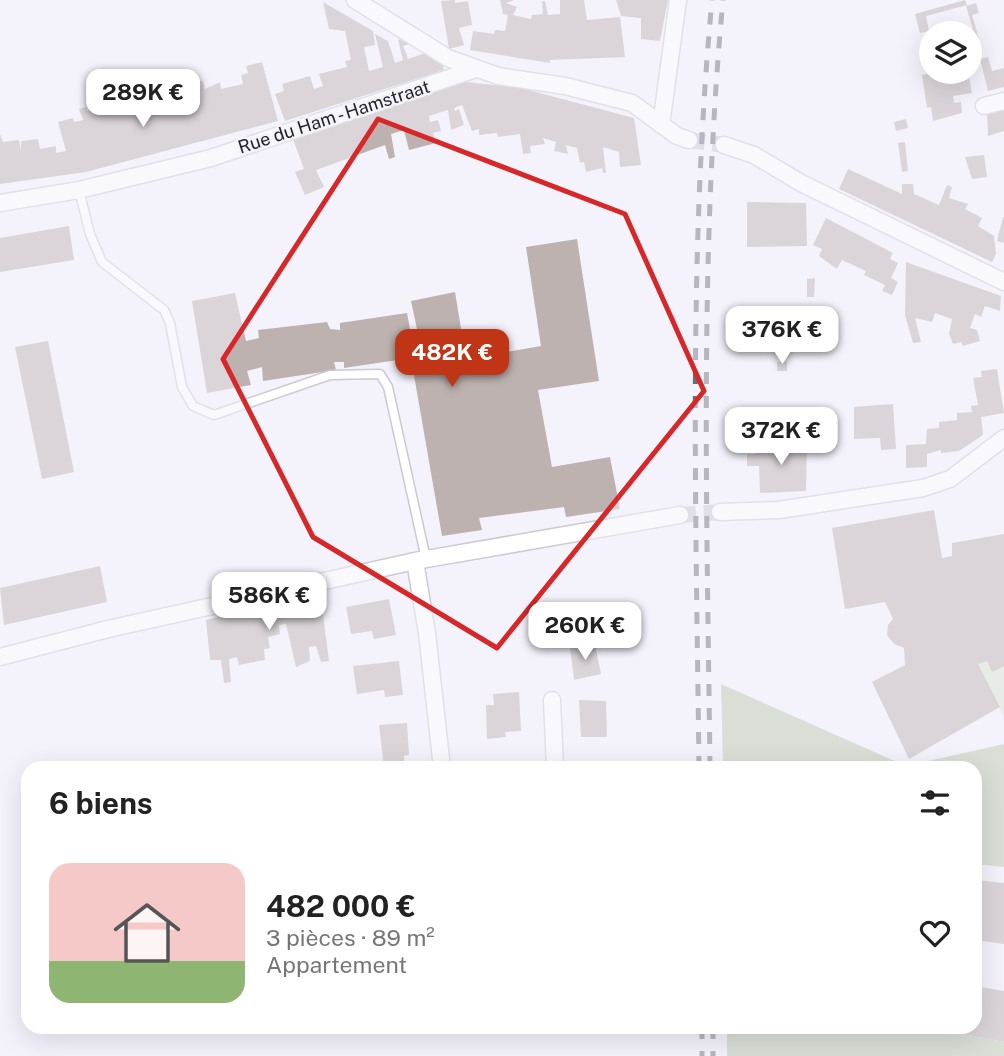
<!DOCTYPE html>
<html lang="fr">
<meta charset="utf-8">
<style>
body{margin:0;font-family:"Public Sans",sans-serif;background:#f6f6f6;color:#222;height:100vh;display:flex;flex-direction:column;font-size:26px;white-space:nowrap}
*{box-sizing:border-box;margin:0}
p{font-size:23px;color:#767676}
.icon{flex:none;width:38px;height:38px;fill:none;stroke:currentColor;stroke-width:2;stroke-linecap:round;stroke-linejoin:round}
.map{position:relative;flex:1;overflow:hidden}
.panel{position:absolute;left:21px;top:761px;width:961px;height:273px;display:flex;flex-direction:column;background:#fff;border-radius:21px;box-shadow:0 7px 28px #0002}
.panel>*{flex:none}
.controls{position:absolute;left:919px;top:21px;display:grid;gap:14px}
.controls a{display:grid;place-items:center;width:63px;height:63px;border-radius:50%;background:#fff;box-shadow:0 7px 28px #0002;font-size:35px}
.price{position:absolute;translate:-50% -60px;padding:0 16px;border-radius:14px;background:#fff;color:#222;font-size:23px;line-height:46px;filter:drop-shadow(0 2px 4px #0008)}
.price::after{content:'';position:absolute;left:50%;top:42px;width:21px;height:16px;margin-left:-10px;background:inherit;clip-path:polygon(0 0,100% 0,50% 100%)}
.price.on{background:#bf3515;color:#fff}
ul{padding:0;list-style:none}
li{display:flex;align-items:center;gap:21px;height:175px;padding:0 28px}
li span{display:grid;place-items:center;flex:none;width:196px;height:140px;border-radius:21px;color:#555}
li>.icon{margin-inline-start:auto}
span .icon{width:84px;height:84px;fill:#fffc;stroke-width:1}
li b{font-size:30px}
h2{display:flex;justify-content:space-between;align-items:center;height:84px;padding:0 28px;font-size:30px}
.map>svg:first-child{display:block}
.green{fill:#d9e5ce}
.forest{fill:#b9c8aa}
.building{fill:#bdb2b0}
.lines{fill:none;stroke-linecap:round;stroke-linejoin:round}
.minor-tunnel{stroke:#cac8d0;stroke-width:16;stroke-dasharray:16 8;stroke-linecap:butt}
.service-casing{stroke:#cbc9d2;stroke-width:11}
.minor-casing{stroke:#cbc9d2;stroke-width:19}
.service{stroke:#fff;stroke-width:8}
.minor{stroke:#fff;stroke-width:16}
.rail{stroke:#6d6c71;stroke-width:5;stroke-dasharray:12 12;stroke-linecap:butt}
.marked{fill:none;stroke:#d62828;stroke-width:5;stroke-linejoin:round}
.labels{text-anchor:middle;stroke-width:5;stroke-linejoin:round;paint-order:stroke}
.street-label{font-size:18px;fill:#232225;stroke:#f4f2fb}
</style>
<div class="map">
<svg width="1004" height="1056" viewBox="0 0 1004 1056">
<rect width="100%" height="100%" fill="#f4f2fb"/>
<!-- green -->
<path class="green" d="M987,661L1004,666V718L978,664Z"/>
<!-- forest -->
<path class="forest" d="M721,684L906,766L1004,744V867L975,864V768H723Z
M727,1027H955L962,1034L1004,1042V1056H727Z"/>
<!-- building -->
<path class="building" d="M455,0V3L468,1L472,25L459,28L464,45L449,49L441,1Z
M500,0H514L506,3L517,7L513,15L531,19L532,15L543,14L542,1H545L548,15L560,14V0H584L587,20L620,17L625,57L550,60V63L470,50L473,31L494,34L495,30L505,31L508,15L503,14Z
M616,0H668L660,41L641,39V18L621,16Z
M965,0L967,5L926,16L929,31L920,33L915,14Z
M323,2L373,31L375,45L364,47L369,71L383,67L375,34L388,41L395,63L403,60L398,40L408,37L416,42L403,46L408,59L428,52L441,59L444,70L285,121L275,94L284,91L282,84L310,76L314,89L323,86L319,74L347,67L345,61L351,60L345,31L329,29Z
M976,3L979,13L972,15L979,39L976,40L966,6Z
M988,57L992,71L1004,68V87L988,91L980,59Z
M262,62L278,121L86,172L0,184V134L3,142L19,140L21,151V141L38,139L40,149L56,146V153L66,151L58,122L73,118L74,122L83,120L79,109L86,107L87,111L101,107L103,112L107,111L104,99L114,97L117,108L146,98L151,113L163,105L161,99L176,95L177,101H180L179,95L185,93L183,87L188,84L203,81L205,89L220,82L221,89L243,84L241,75L248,73L246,66Z
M934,72H968L972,93L953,96L954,103L961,102L962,113L933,121L931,107L927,108L922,75Z
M466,82L521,88L634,118L641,165L620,167L619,152L603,147L606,173H603L602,168L586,172L584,162L580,163L577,148L566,145L568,154L554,151L556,142L543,138L545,144L530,146L531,153L523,154L520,134L498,137L497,133L479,135V129L472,131L462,105L454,108L455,111L459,109L464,125L451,130L448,110L429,116L430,122L438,120L441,131L433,133L436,143L409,150L404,130L391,134L395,157L389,159L385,145L316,170L324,187L305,195L295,172L304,169L293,139Z
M1004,109V131L988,136L987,112Z
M906,119L908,128L896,131L894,122Z
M905,142L908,171L902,172L898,143Z
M984,155L987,177L972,179L965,157Z
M848,169L902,194V184H913L914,194L939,205L947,185L952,187L949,198L968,204L965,209L982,218L978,226L994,236L996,254L992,262L839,189Z
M747,202L806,203L807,246L747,247Z
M1003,217H1004V243L997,241Z
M826,218L893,253L890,259L898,263L891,278L898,282L892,295L882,291L885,285L864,275L866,271L842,260L837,269L819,256L822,249L813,245Z
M69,226L74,260L0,272V238Z
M577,239L599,381L538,390L552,467L610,457L620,509L566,517L564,507L479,518L482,530L442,536L411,358L344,368V362H334L336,370L263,381L262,367L247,371L251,385L207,393L192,301L235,293L246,341L259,338L258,330L327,322L330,329L340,330V323L407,313L410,329H417L411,301L455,292L466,359L541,346L526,247Z
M906,262L1001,296L1000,311L985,306L981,317L975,314L970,328L977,330L980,341L963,346L961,342L953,344L949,334L952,319L935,313L932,322L915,318L921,342L913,343L905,315Z
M815,278L814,297H807V279Z
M806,309H821V316L806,315Z
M48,341L74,472L42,479L15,347Z
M777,362H787V371H777Z
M997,369L1004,413L981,417L983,435L959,451L941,453V450L927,454V467L906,468V445L926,444L927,429L939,428V422L957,420V413L972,412L971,406L978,405L973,378L982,377L981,371Z
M893,404L896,449L881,450L880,438L854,439V407Z
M759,417V431H750V418Z
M807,443L806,491L760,493L759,466H747V454H755V444Z
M934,510L942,558L952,556V543L1004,534V666L992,672L987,661L978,664L1000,707L909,759L872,682L905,665L904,648L894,644L887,635L888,625L893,619L885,602L845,609L832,528Z
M100,566L107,602L4,625L0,588Z
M320,591L329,661L321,662L316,646L309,647L310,661L296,667L286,624L279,625L280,634L268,637L270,648L264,649L265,660L239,665L237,657L229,659L231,682L224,683L221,660H210L206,620Z
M389,599L396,635L374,639L372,631L351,634L346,607Z
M595,644L601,674L574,680L570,648Z
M399,661L403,695L385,697L384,690L357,694L353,666Z
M519,692L521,731L505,732L506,737L487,739L486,705H494L493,694Z
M579,700L606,701L607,737H581Z
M407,723L409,755L404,756V765L384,767L379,725Z
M975,880L1004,883V944L975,940Z
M975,986L1004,991V1042L962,1034L963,1027H975Z"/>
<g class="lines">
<!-- minor-tunnel -->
<path class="minor-tunnel" d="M689,140L724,145
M680,515L720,512"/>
<!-- service casing -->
<g class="service-casing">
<path id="service" d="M79,190L90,234L102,262L164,310L170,323L182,387L193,406L214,415L330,375L380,374L388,387L426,559"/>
</g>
<!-- minor casing -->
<g class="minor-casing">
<path id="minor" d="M355,0L448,58L498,76L565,86L632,103L677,136L689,140
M984,106L1004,101
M661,125L678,0
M724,145L754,155L801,183L1004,282
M0,203L79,190L211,158L476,69
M720,512L779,510L923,488L950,479L1004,438
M415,561L427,633L442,768
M0,657L108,629L415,561L680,515
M552,700L555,767"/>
</g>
<!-- service -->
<use href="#service" class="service"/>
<!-- minor -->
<use href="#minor" class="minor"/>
<!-- rail -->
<path class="rail" d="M699,768C696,512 688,255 712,0
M710,768C707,512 699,255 723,0
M702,1027V1056
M713,1027V1056"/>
</g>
<!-- marked area -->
<path d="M0 0H1004V1056H0ZM378,119L625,214L704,391L497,648L313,537L223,359Z" fill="#f4f2fb" fill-opacity=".55" fill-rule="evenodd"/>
<path class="marked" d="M378,119L625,214L704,391L497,648L313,537L223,359Z"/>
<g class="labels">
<!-- street labels -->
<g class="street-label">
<text transform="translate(334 117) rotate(-18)" y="6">Rue du Ham - Hamstraat</text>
</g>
</g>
</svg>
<div class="controls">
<a><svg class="icon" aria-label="layers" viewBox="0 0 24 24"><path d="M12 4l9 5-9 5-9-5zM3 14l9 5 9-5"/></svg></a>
</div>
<b class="price" style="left:143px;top:129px">289K €</b>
<b class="price" style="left:782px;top:366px">376K €</b>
<b class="price on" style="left:452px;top:389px">482K €</b>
<b class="price" style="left:781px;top:467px">372K €</b>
<b class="price" style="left:269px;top:632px">586K €</b>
<b class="price" style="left:585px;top:662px">260K €</b>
<section class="panel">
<h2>6 biens<svg class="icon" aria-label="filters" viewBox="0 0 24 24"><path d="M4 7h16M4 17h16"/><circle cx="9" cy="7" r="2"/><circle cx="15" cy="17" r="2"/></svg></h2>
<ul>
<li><span style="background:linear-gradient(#f6c9c9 70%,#8fb573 0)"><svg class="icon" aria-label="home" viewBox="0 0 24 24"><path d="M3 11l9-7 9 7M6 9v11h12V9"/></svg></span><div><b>482 000 €</b><p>3 pièces · 89 m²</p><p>Appartement</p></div><svg class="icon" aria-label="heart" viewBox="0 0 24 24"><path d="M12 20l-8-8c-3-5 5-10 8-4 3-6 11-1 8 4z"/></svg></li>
</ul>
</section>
</div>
